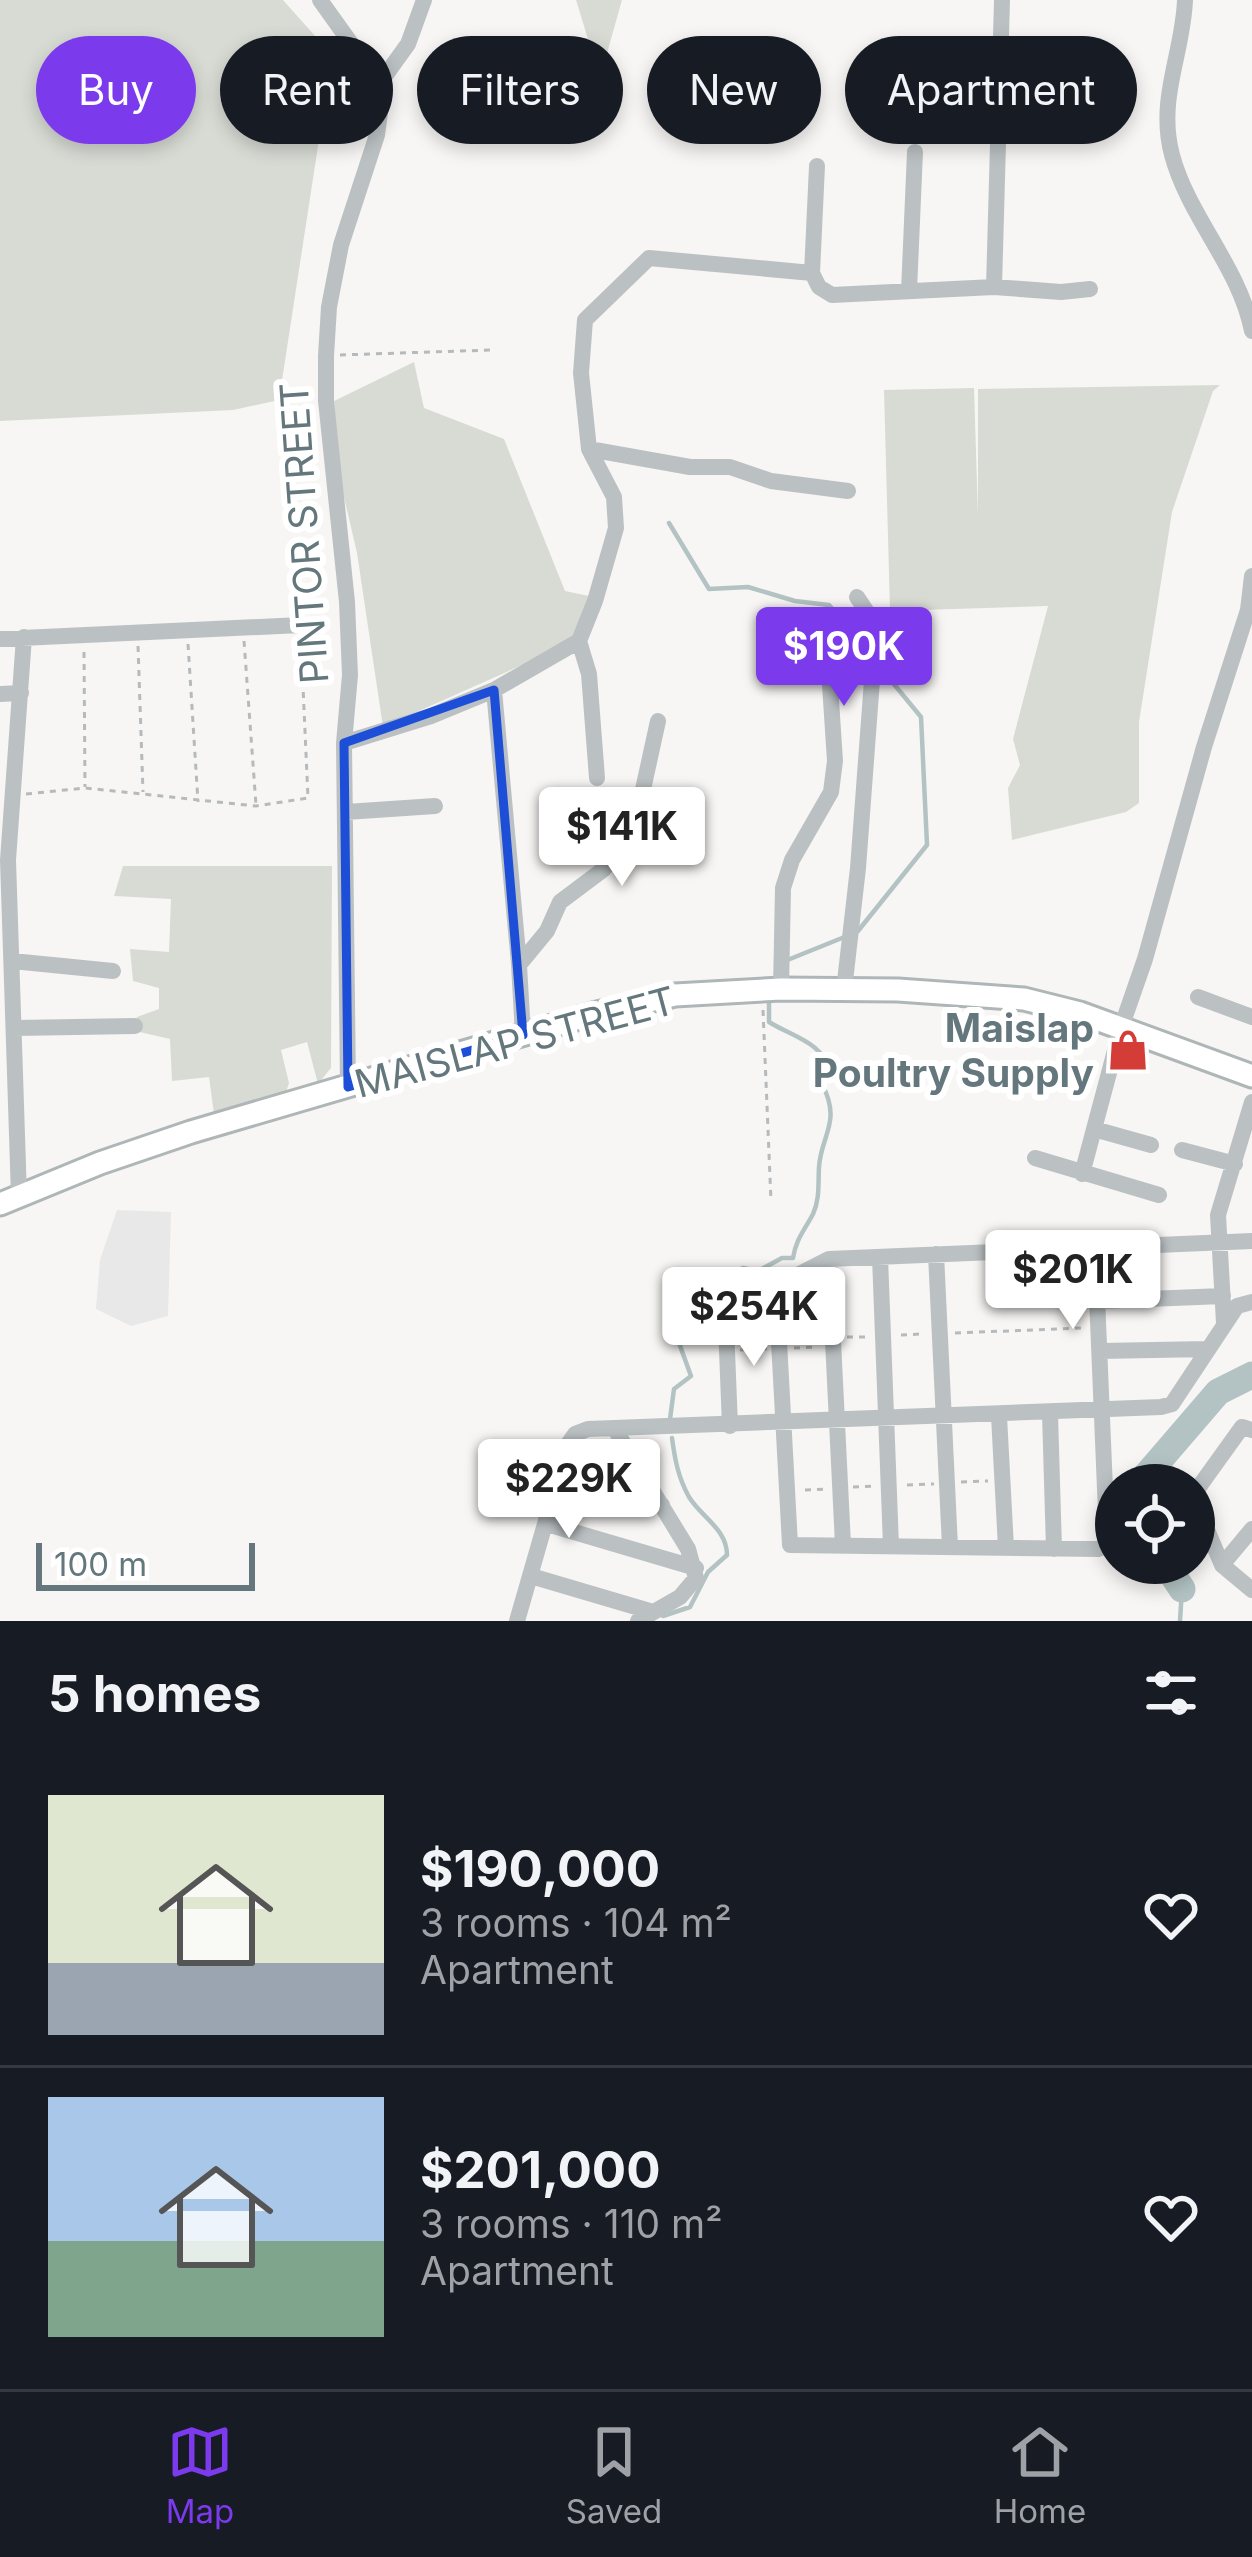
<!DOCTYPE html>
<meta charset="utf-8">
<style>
body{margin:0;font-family:Inter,sans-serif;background:#20242c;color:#f1f3f6;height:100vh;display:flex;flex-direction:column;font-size:45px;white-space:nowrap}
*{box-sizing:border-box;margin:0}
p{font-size:39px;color:#9ea1a6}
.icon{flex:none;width:66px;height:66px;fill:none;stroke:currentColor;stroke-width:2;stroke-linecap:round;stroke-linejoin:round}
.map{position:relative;height:1621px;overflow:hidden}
.details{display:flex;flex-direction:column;background:#171b24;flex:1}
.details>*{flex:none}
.top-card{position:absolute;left:36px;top:36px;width:1182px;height:108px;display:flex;gap:24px}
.buttons{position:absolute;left:1095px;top:1464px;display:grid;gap:24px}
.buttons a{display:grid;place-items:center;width:120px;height:120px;border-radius:50%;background:#171b24;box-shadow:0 6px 18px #0003;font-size:60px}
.scale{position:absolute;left:36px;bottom:30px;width:219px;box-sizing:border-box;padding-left:12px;border:6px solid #64777c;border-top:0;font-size:33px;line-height:42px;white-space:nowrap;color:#64777c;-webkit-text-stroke:9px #fff;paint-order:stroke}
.price{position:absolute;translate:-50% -102px;padding:0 27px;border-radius:12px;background:#fff;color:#222;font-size:39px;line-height:78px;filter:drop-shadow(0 3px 6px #0008)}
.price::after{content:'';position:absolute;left:50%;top:72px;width:36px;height:27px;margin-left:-18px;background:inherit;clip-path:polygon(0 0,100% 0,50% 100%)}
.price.on{background:#7c3aed;color:#fff}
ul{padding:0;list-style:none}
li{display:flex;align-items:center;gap:36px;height:300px;padding:0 48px}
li+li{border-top:3px solid #363941}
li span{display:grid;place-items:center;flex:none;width:336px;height:240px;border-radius:0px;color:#555}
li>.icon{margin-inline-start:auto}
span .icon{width:144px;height:144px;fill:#fffc;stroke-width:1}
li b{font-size:51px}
h2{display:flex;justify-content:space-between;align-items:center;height:144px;padding:0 48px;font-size:51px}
.pill{padding:0 42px;border-radius:54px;background:#171b24;box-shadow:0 6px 18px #0003;font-size:42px;line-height:108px}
.pill.on{background:#7c3aed;color:#fff}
.menu{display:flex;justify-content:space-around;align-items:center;height:168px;border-top:3px solid #363941;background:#171b24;font-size:33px;color:#9ea1a6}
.menu a{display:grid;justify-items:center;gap:6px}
.menu .on{color:#7c3aed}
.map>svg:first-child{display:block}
.built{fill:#e7e8e7}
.green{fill:#d8dbd4}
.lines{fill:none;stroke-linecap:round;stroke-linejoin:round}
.stream{stroke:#b3c3c3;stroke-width:4.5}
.river{stroke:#b3c3c3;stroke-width:27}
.major-casing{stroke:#afb6b8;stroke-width:27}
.path{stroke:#b6babc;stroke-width:3;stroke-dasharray:6 6;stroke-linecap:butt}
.minor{stroke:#bbc1c3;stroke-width:16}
.major{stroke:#fff;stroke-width:21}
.marked{fill:none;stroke:#1d4ed8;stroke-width:9;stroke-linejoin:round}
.labels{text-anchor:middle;stroke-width:12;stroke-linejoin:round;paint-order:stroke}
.street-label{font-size:39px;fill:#64777c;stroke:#fff}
.poi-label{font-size:39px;font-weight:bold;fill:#64777c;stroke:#fff;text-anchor:end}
</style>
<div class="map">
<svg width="1252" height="1621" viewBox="0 0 1252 1621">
<rect width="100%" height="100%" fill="#f7f6f4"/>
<!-- built -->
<path class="built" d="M117,1210L171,1212L168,1316L131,1326L96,1309L100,1260Z"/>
<!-- green -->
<path class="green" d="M0,0H283L332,55L279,400L233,410L0,421Z
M576,0H622L600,78Z
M414,362L424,408L504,439L565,591L589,596L576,641L383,727L357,553L338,471L334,401Z
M1220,385L1213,391L1172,512L1139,722V803L1126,812L1012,840L1008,788L1020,765L1013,739L1048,606L890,611L884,390L974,388L978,516V389Z
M123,866H332L331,1068L318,1084L307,1042L281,1050L289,1083L286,1092L214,1114L209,1077L172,1081L170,1039L135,1031L137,1017L159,1009V988L133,981L130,949L169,952L171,899L114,896Z"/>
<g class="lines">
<!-- stream -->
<path class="stream" d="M669,523L709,589L748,587L795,601L829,605L868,652
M858,931L927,845L921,717L879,666
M785,961L847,936
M670,1419L674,1389L691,1376L679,1343L686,1333L683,1317L674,1318L673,1312L686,1299L743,1268L758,1271L782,1258H793C796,1239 804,1231 813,1214C820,1199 818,1183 819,1167C821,1135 842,1122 822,1084L831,1073C823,1042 793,1037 769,1022V999
M663,1616L690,1607L708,1572L727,1555C727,1529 702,1518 689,1497C678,1477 675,1460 672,1438
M1180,1621L1182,1589"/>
<!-- river -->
<path class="river" d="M1138,1485L1218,1392L1252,1375
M1165,1563L1182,1589"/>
<!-- major casing -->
<g class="major-casing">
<path id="major" d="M0,1204L100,1163L191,1132L593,1014L675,995L781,989L898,990L1024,999L1080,1013L1252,1076"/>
</g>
<!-- path -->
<path class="path" d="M340,355L491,350
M244,641L256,805
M188,644L198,802
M138,646L143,792
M84,652L85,787
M26,794L85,788L256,806L308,798L301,642
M763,1010L771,1201
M955,1333L1083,1328
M901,1335L921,1334
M847,1337H867
M794,1348L815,1347
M740,1350L767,1349
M961,1482L988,1481
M907,1485L934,1484
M853,1487L874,1486
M805,1490L826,1489"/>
<!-- minor -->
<path class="minor" d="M320,0L365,63L381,106L377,135L341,245L329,307L326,356V401L347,602L350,675L344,743L348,1087
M1185,0C1183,54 1157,99 1172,155C1189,218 1239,266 1252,331
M377,87L408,44L424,0
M817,166L812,273L819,287L832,295L994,287L1061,292L1090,289
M994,287L1002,0
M909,291L915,152
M589,449L690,467H730L771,481L848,491
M0,639L301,625
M579,641L589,674L597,778
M494,690L519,964
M0,694L21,693
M344,743L431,716L494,690L579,641L595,601L616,528L614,497L589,449L581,373L585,320L649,258L812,273
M346,812L435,806
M12,961L113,971
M781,989L783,888L792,860L831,792L835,761L830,685
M844,990L858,868L875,640L871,618L857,597
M1198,997L1252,1017
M15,1028L135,1026
M523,1035L519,965L547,931L560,902L604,869L627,839L642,794L658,721
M1094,1129L1151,1145
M1182,1150L1235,1164
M1035,1158L1159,1195
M1082,1174L1121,1028L1145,959L1204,747L1248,610L1252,576
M19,1196L8,860L24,637
M936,1254L950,1547
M880,1257L891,1546
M829,1259L843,1545
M776,1286L790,1545L1098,1549L1106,1546L1107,1537L1095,1249
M1098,1301L1223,1296
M1224,1323L1218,1215L1252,1102
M1100,1351L1207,1349
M1050,1414L1054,1549
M999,1416L1006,1548
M730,1426L725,1300L747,1290L776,1286L829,1259L1252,1241
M1252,1430L1242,1427L1196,1491L1194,1499L1222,1565L1252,1590
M616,1431L688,1549L696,1578L680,1597L638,1621
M560,1474L662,1505
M547,1524L696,1568
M1222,1565L1252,1529
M531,1576L653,1612
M517,1621L568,1444L575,1434L588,1429L1161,1407L1172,1404L1237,1306L1252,1302"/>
<!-- major -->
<use href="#major" class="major"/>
</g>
<!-- marked area -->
<path class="marked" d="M494,690L523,1035L348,1087L344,743Z"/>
<!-- icons -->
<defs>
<g id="shop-bare" transform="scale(3.24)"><path d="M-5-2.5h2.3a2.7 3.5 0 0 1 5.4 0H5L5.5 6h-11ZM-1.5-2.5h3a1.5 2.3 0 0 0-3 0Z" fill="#d43d37" stroke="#fff" stroke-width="2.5" paint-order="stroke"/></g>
</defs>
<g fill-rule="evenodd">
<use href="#shop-bare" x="1128" y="1050"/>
</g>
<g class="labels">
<!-- street labels -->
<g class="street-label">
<text transform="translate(304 533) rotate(-94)" y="14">PINTOR STREET</text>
<text transform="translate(515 1042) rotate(-15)" y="14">MAISLAP STREET</text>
</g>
<!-- poi labels -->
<g class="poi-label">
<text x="1094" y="1042">Maislap<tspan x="1094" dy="45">Poultry Supply</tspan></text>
</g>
</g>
</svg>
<div class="buttons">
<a><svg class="icon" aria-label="locate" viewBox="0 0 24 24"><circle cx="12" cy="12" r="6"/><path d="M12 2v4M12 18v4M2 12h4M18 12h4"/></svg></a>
</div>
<div class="scale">100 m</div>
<b class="price on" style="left:844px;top:709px">$190K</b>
<b class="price" style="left:622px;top:889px">$141K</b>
<b class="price" style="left:1073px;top:1332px">$201K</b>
<b class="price" style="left:754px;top:1369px">$254K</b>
<b class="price" style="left:569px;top:1541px">$229K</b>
<div class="top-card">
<a class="pill on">Buy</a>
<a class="pill">Rent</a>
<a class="pill">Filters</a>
<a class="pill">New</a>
<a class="pill">Apartment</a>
</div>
</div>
<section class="details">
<h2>5 homes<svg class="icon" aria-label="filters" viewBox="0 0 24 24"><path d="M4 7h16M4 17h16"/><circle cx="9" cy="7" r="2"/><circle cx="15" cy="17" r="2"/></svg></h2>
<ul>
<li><span style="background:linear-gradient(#dfe7d0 70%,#9aa5b1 0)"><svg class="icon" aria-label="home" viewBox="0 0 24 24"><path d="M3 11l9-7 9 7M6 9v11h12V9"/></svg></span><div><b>$190,000</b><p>3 rooms · 104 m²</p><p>Apartment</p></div><svg class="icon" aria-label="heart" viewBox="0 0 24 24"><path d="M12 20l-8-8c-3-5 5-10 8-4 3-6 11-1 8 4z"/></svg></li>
<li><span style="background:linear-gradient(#a9c7e8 60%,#7fa58c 0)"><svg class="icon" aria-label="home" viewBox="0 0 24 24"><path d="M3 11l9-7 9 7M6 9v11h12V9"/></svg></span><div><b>$201,000</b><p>3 rooms · 110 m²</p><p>Apartment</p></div><svg class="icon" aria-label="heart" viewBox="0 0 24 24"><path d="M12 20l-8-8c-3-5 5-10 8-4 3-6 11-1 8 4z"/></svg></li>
</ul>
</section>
<nav class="menu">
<a class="on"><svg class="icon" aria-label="map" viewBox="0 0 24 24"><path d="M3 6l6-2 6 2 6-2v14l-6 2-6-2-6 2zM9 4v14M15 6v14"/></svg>Map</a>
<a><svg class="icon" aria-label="saved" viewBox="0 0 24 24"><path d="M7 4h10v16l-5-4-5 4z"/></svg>Saved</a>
<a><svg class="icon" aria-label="home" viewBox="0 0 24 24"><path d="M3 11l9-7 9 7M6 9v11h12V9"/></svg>Home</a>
</nav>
